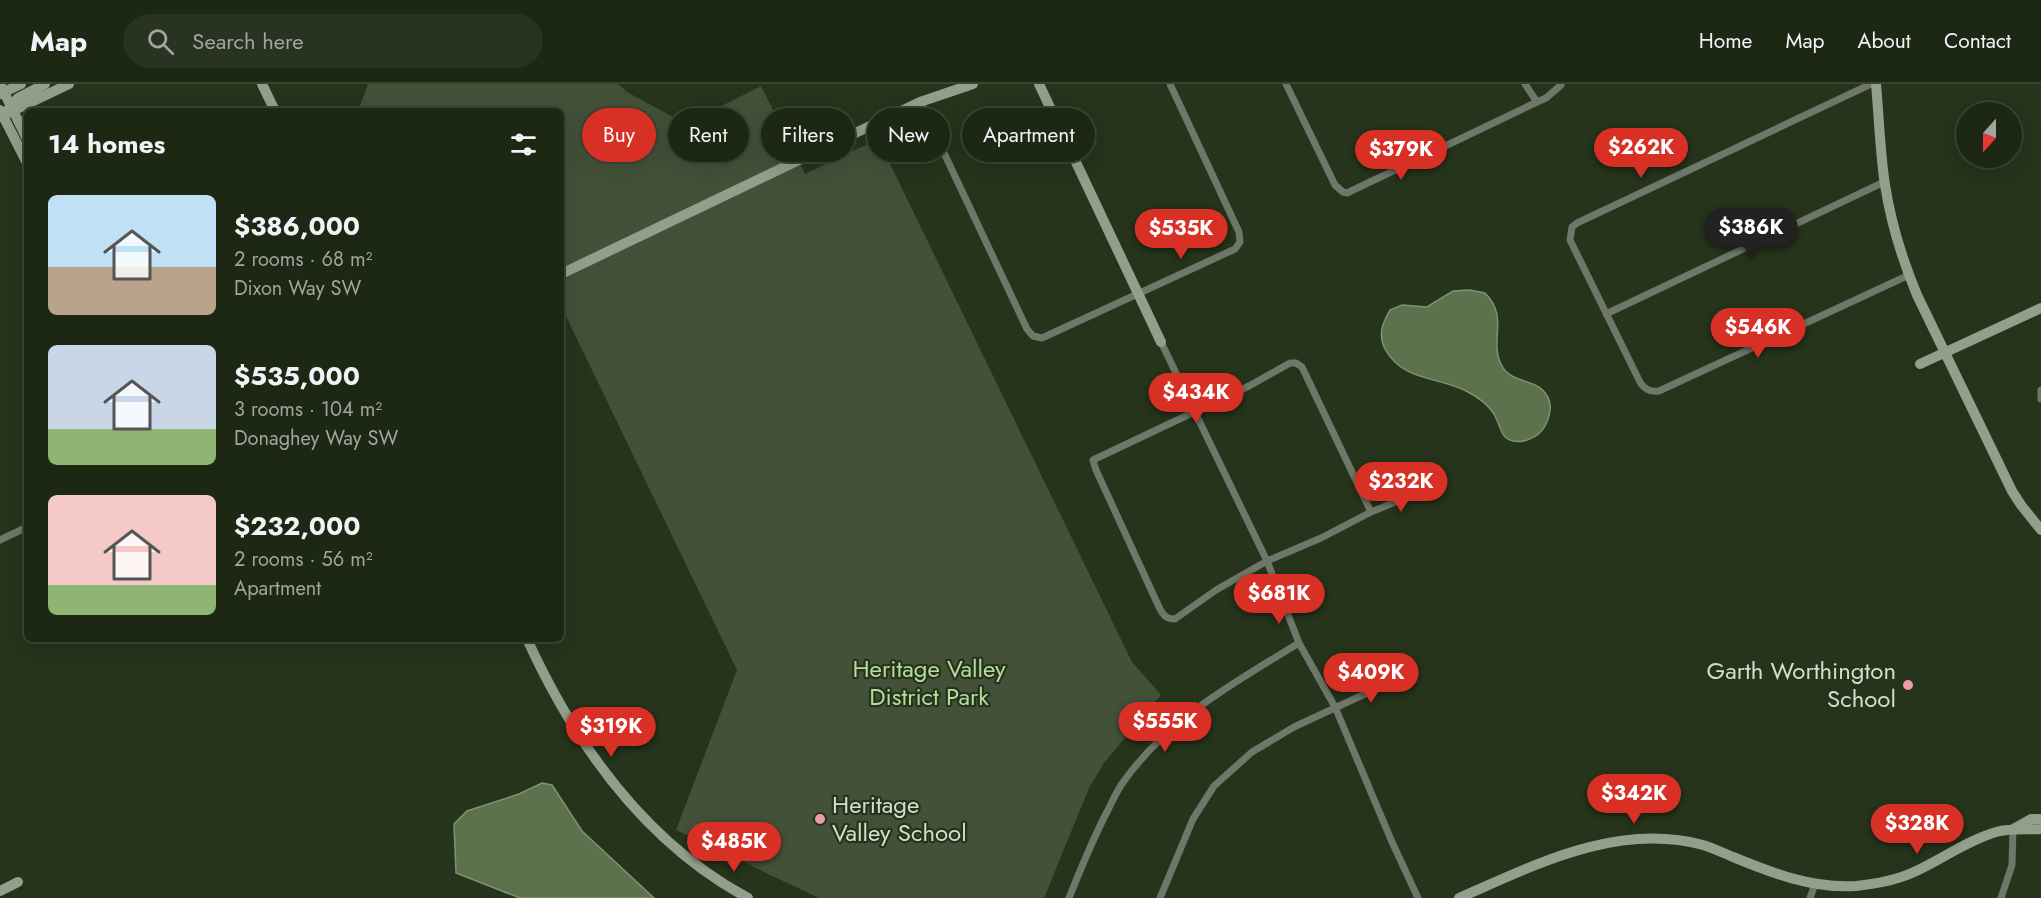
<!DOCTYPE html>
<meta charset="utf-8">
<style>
body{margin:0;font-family:Jost,sans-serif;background:#293322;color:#f1f3f6;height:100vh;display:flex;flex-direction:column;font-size:22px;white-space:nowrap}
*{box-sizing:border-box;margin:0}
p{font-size:20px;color:#a0a5a0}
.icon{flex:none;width:33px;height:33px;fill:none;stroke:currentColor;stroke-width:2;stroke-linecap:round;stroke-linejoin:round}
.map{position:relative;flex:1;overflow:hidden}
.panel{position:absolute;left:24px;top:24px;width:540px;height:534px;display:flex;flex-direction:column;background:#1c2714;border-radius:9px;box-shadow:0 6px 24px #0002,0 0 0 2px #3a4434}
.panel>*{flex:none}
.hud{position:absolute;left:582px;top:24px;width:570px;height:54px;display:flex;gap:12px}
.needle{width:39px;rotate:201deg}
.tools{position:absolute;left:1956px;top:18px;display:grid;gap:12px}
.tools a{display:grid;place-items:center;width:66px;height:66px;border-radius:50%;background:#1c2714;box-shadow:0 6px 24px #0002,0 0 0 2px #3a4434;font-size:30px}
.price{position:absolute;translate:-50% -51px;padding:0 14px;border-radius:21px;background:#d93025;color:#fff;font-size:20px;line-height:39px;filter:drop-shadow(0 2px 3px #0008)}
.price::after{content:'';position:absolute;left:50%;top:36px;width:18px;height:14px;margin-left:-9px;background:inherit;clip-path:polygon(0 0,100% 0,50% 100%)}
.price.active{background:#222;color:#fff}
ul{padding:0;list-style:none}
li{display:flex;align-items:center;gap:18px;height:150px;padding:0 24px}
li span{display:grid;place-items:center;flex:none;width:168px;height:120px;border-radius:9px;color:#555}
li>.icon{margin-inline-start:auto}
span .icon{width:72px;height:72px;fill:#fffc;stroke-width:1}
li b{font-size:26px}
h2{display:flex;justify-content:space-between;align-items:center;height:72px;padding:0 24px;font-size:26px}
.pill{padding:0 21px;border-radius:27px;background:#1c2714;box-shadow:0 6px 24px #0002,0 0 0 2px #3a4434;font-size:21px;line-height:54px}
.pill.active{background:#d93025;color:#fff}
header{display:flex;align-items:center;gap:36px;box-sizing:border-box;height:84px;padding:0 30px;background:#1c2714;border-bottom:2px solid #3a4434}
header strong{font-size:28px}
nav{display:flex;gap:33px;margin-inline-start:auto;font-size:21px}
.search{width:420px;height:54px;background:#293322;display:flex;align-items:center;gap:15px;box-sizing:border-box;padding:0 21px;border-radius:33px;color:#a0a5a0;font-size:22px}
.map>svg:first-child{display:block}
.green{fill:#435139}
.water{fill:#5b724c;stroke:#7f9273;stroke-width:1.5}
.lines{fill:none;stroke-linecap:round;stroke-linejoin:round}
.street{stroke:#6f776a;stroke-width:7}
.secondary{stroke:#939f8c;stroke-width:10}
.poi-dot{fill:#f29aad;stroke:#25341b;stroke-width:2}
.labels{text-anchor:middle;stroke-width:4.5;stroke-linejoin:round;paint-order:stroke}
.park-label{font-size:24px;fill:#b6dc9e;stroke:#25341b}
.poi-label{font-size:24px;fill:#d4dece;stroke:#25341b;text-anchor:end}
</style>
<header>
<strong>Map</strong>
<div class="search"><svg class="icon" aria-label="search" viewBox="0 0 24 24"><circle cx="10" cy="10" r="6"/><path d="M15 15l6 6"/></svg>Search here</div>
<nav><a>Home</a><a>Map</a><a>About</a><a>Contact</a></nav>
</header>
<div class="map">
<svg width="2041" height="814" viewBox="0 0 2041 814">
<rect width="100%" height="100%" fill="#25341b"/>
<!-- green -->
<path class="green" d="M368,0H618L627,8L686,40L761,2L805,90L878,55L1132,578L1161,611L1104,679L1089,704L1044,814H819L676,746L737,586L561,222V27H358Z"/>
<!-- water -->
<path class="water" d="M1470,206L1485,209C1510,234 1488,257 1502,282C1512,301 1541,293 1549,316C1552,324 1549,335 1545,342C1538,355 1517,363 1505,353C1500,347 1499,339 1495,332C1490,322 1478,313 1468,308C1439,292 1403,298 1385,265C1378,250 1382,240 1390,226L1402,221L1427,223L1453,207Z
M542,699L552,701L582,747L654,814H520L456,789L454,740L467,727L519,710Z"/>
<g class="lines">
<!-- street -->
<path class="street" d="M1286,0L1335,101L1343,108L1347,109L1537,18L1525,0
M1871,0L1577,139L1572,143L1570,156L1640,298C1645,306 1650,308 1659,307L1909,191
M920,18L1027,245L1033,252L1042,254L1235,165L1240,158L1239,148L1170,0
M1537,18L1546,14L1561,1
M1606,230L1884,98
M1161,258L1267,477L1299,559L1335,623L1392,758L1418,814
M1290,279H1296L1302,283L1371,428L1321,454L1267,477L1216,506L1175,535C1166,535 1163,531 1159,523L1096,386L1093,376L1249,302Z
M2041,306V315
M1371,428L1422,407
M0,456L27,443
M1069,814C1081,784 1093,754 1108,726C1113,716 1117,706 1124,697C1168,635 1235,598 1299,559
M1160,814L1193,735L1214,702L1252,668L1294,643L1397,595
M1810,814L1815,800
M2001,814L2012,781L2013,745"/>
<!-- secondary -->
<path class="secondary" d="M0,0L27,55
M262,0L275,27
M1039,0L1161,258
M1876,0C1879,33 1880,68 1885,101C1891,139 1902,175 1917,211L2012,407L2021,421L2041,446
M0,10L21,0
M0,26L27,79
M7,27L18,14L45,0
M0,33L69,0
M561,190L920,18L973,0
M1920,280L2041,224
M527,555C575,660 644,758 748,814
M2013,745L2031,735H2041
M0,807L18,798
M1459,814C1535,781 1617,738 1703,761C1713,764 1723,769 1733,773C1772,789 1813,805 1856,802C1875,800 1897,796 1914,788C1941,776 1966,757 1996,748C2011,744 2026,746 2041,745"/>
</g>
<!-- markers -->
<g class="poi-dot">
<circle cx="1908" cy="601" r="6"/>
<circle cx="820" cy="735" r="6"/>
</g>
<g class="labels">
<!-- park labels -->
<g class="park-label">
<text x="929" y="593">Heritage Valley<tspan x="929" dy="28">District Park</tspan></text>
</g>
<!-- poi labels -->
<g class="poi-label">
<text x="1896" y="595">Garth Worthington<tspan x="1896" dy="28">School</tspan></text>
<text x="832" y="729" text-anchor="start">Heritage<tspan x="832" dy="28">Valley School</tspan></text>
</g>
</g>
</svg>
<div class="tools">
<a><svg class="needle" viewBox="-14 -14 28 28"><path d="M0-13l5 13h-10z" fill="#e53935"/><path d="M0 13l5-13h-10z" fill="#a0a5a0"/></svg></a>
</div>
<b class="price" style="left:1641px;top:95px">$262K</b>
<b class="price" style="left:1401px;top:97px">$379K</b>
<b class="price active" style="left:1751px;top:175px">$386K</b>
<b class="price" style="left:1181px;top:176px">$535K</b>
<b class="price" style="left:1758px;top:275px">$546K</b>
<b class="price" style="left:1196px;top:340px">$434K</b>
<b class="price" style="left:1401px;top:429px">$232K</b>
<b class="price" style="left:1279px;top:541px">$681K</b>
<b class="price" style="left:1371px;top:620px">$409K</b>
<b class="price" style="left:1165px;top:669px">$555K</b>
<b class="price" style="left:611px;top:674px">$319K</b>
<b class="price" style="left:1634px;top:741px">$342K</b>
<b class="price" style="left:1917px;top:771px">$328K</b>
<b class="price" style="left:734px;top:789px">$485K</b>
<div class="hud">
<a class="pill active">Buy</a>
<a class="pill">Rent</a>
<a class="pill">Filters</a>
<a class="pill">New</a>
<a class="pill">Apartment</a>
</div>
<section class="panel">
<h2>14 homes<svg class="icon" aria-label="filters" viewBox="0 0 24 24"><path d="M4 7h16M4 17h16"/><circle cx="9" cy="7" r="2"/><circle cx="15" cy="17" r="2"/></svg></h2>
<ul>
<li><span style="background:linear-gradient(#bfe0f5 60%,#b9a48a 0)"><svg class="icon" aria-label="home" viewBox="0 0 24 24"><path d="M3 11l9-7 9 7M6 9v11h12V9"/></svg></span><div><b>$386,000</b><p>2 rooms · 68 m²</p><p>Dixon Way SW</p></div></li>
<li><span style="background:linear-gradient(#c9d6e8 70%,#8fb573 0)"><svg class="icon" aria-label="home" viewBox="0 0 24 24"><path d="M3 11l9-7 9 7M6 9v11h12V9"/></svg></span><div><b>$535,000</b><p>3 rooms · 104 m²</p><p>Donaghey Way SW</p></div></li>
<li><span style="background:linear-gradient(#f6c9c9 75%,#8fb573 0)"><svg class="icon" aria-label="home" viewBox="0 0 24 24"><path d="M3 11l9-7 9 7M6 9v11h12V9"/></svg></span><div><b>$232,000</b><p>2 rooms · 56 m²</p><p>Apartment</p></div></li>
</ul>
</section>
</div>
